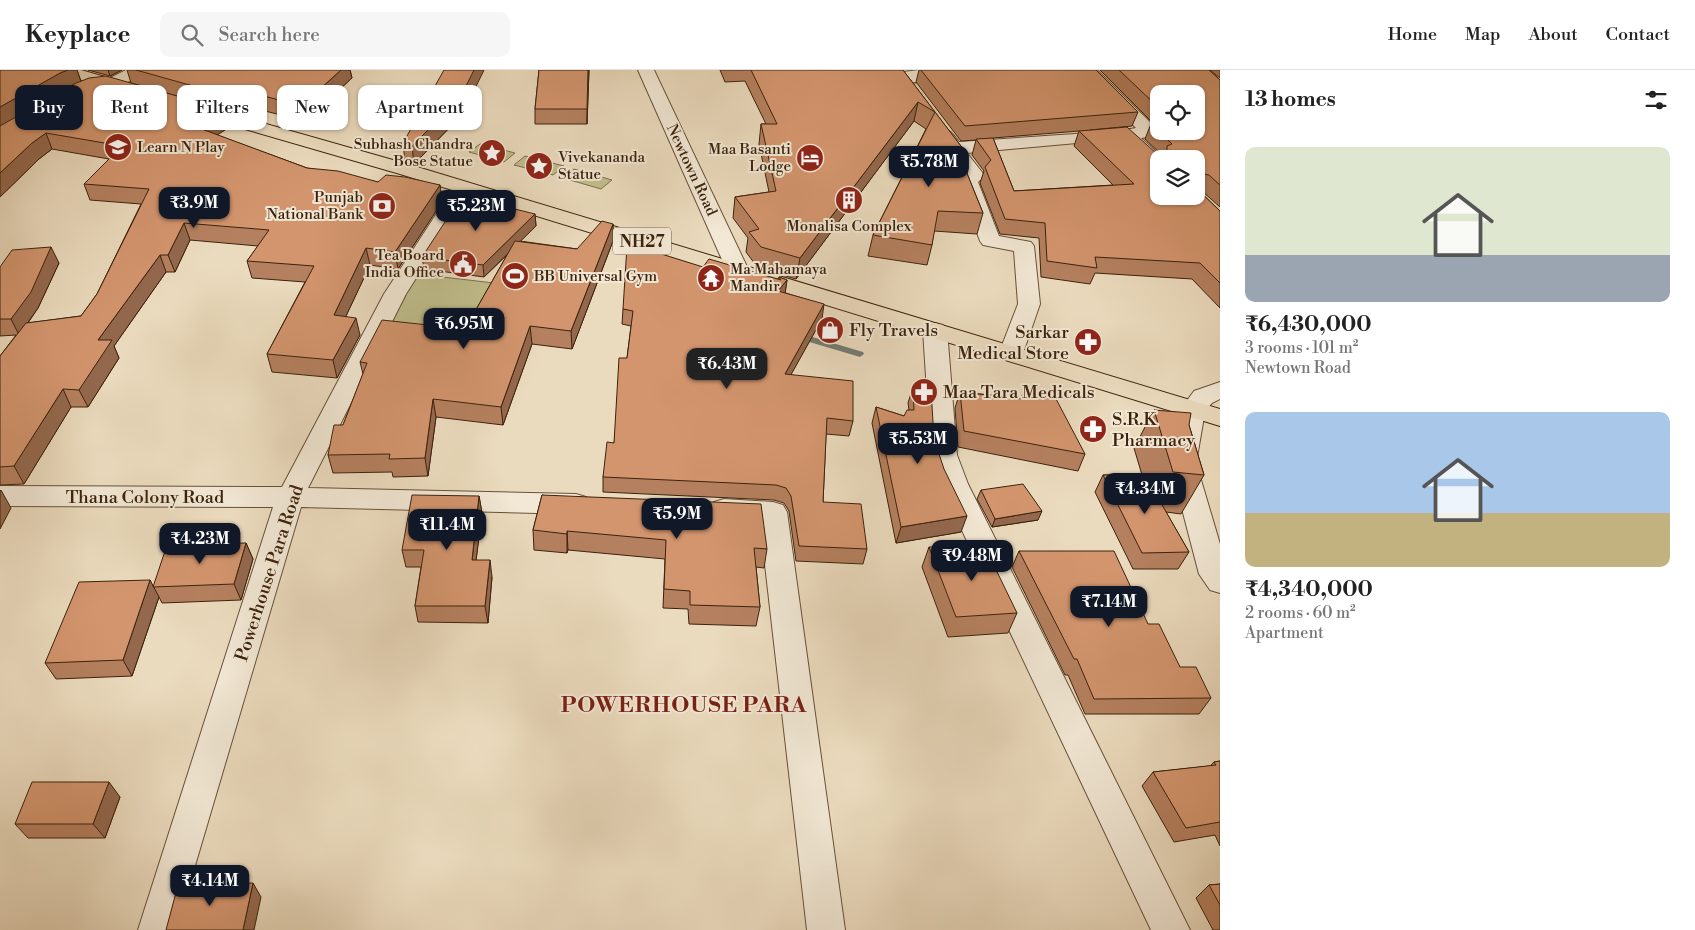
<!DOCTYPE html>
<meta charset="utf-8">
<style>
body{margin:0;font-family:"Libre Bodoni",serif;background:#f6f6f6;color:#222;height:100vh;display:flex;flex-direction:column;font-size:19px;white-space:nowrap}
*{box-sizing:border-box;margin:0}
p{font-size:16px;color:#767676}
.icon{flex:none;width:28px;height:28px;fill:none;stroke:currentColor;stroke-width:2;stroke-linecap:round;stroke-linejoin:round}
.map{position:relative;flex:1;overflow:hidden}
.panel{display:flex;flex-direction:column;background:#fff;width:475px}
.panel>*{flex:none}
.guide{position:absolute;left:15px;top:15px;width:475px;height:45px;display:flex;gap:10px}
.controls{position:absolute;left:1150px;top:15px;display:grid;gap:10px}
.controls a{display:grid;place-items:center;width:55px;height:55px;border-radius:10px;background:#fff;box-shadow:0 1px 4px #0004;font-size:25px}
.price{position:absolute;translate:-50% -42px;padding:0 11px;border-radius:10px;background:#111827;color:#fff;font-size:16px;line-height:32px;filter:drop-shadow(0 1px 2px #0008)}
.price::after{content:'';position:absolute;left:50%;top:30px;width:15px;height:11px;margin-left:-8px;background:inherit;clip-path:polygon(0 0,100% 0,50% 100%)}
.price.current{background:#222;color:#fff}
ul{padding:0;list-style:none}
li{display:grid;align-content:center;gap:10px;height:265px;padding:0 25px}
li span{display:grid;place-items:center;height:155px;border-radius:10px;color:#555}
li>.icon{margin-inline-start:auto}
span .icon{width:90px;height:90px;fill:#fffc;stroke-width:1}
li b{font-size:21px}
h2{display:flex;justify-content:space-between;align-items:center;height:60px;padding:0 25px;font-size:21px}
.tag{padding:0 18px;border-radius:10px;background:#fff;box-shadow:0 1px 4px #0004;font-size:18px;line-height:45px}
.tag.current{background:#111827;color:#fff}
header{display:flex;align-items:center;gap:30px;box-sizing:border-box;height:70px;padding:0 25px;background:#fff;border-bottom:1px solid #e0e0e0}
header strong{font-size:24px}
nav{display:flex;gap:28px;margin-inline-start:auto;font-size:18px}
.search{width:350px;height:45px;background:#f6f6f6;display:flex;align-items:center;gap:12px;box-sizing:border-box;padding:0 18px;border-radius:10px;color:#767676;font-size:19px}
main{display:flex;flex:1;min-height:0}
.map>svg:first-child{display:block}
.green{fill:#c0be8c;stroke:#7e704c}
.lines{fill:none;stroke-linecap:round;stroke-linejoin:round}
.stream{fill:#747d73;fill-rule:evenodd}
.minor-casing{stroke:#685038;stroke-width:2}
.tertiary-casing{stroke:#685038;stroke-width:2}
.primary-casing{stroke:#3c220c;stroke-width:2}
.minor{fill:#f2e8d5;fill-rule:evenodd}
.tertiary{fill:#f2e8d5;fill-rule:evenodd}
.primary{fill:#ebdbbe;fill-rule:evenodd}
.wall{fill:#b5805f;stroke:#3c220c;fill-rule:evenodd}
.shaded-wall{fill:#94684d;stroke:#3c220c}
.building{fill:#d3956e;stroke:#3c220c}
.labels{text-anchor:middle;stroke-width:4;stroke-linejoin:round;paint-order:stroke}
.far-poi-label{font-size:15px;fill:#3c220c;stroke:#f2e8d5;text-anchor:end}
.far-street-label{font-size:15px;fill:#3c220c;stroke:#f2e8d5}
.shield{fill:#f2e8d5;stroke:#735d48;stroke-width:1}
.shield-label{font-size:16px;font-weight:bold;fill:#3c220c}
.poi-label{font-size:18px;fill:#3c220c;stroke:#f2e8d5;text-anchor:start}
.street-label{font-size:18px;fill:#3c220c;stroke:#f2e8d5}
.district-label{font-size:22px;font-weight:bold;letter-spacing:1px;fill:#7a1f14;stroke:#f2e8d5}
</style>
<header>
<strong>Keyplace</strong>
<div class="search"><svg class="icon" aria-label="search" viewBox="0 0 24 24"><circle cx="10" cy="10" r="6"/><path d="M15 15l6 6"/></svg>Search here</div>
<nav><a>Home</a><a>Map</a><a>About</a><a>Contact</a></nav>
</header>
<main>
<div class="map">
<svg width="1220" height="860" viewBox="0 0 1220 860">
<rect width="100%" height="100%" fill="#ebdbbe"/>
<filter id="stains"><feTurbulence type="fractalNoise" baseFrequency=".004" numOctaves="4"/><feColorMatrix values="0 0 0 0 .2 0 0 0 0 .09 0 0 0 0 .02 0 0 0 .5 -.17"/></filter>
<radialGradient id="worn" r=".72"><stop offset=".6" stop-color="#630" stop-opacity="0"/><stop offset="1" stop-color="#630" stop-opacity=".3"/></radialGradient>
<!-- green -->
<path class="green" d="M480,74L515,83L504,92L469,82Z
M525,86L564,96L553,105L514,95Z
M574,99L612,110L601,119L563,108Z
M417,204L494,213L465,272L383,262Z"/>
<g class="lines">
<!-- stream -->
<path class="stream" d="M799,263L863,282L864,284L860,287L796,268L795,266Z"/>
<!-- minor casing -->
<g class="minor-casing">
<path id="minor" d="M126,0H147L145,3C126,13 100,28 78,23L76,19L78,15L106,10Z
M919,0H936L940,5L938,8C925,12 908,14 895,11L893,7L895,3Z
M1080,0H1097L1156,58L1159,62L1156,66L1141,68L1164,89H1159V100L1152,98L1121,69L967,83L985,106L978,112L999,166L1031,172L1034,176L1040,234L1023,283L1019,288L1011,290L1003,288L999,283L1018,234L1014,181L983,175L980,171L958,110L964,104L933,63L936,59C948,56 952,63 959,72L1119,61L1136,58Z
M463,112L470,114L473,118L406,224L308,418L576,424L586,427L590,434L586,441L576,444L301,437L176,860H138L273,437L0,436V416L282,417L384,224L456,114Z
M935,253L943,255L947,260L957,385L968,414L1190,860H1151L940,414L931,385L923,260L927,255Z
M1220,312V329L1212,333L1205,341L1196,393L1220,474V523L1210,520L1199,504L1170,393L1180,340L1194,321Z
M724,429L773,432L783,435L787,442L845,860H807L760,451L724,449L714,446L710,439L714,432Z"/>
</g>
<!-- tertiary casing -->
<g class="tertiary-casing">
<path id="tertiary" d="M638,0H654L749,201L746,206L738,207L730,206L727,201Z"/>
</g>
<!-- primary casing -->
<g class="primary-casing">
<path id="primary" d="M55,0H81L133,15L135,19L133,23L127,24L57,3Z
M192,33L414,96L1220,339V356L400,104L186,42L183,38L186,34Z"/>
</g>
<!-- minor -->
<use href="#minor" class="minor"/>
<!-- tertiary -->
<use href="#tertiary" class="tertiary"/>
<!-- primary -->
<use href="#primary" class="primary"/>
</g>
<!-- wall -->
<path class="wall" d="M0,0H77L81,11L227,40L231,56L217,65L307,98L378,112L440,115L442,132L398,199L370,195L346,246L360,265L337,308L272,302L267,284L305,212L252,208L247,191L258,176L190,170L175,202H166L114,276L119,288L88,337H71L24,414L0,415V286L16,265L0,266V197L59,193L38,238L28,253L81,246L97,224L141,134L90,130L84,114L109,89L52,79L39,89L0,127Z
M88,0H122L110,6Z
M127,0H350L352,8L305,51L257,39L247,46L131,13Z
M539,0H589L587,54H535V39Z
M720,0H903L967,84L964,96L983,143L977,164L934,161L932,175L927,195L868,186L873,165L926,59L914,51L796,209L758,198L746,182L748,168L733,148L735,127L769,122L759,74L761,54H766L745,11L725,12Z
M919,0H1096L1138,42L1132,56L1090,60L1163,86L1145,69L1151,54H1154L1100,0H1209L1220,10V137L1202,121L1197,119L1220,141V238L1192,209L1095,203L1090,214L1041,207L1039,168L1000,164L980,113L984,101L972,85L976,70L961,71L916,12ZM1159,24L1196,61H1159ZM1079,61L1074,76L1113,115L1014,121L993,68ZM1159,89H1196V126Z
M1210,0H1220V8Z
M462,45L414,94L405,92L403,73Z
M535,144L536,156L520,171L577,179L613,154V171L572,279L532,274L503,355L436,347L428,406L393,407L392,402L333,403L328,385L343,355L363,304L360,292L465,259L507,185L484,207L424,199L422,187Z
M703,197L778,209L779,207L787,210L785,223L822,249L791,304L853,351L849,366L826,364L823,432L867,479L863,494L796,491L789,441L784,433L774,430L603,422V407L614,373L627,288L631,256L622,254L623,239Z
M913,317L934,369L961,462L896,473L872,353L876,337L904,346L909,340L908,333Z
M1024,321L1085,384L1078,401L958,377L955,338L960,322L1021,328Z
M1154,340L1189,355L1204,405L1181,444L1166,442L1189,482L1178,499H1133L1095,422L1103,405H1142L1134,378Z
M981,420L1038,450L992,457L977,429Z
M542,425L767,479L764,498L756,497L760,537L756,556L689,554L688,539L663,538L665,489L568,480L567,483L534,480L533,460Z
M479,426L482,443L476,490L492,507L488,553L418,552L415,536L421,497H406L402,480Z
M246,473L253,489L241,530L162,533L159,527L132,606L56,609L45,593L150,510L153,517Z
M929,477L1017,543L1008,563L948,567L922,497Z
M1019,481L1148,554L1180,597L1211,628L1199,644H1085L1068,605H1065L1012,497Z
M1220,691V776L1215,765L1174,772L1142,716L1153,702L1210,696L1214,692Z
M120,727L105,768H28L15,754Z
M1220,814V860H1213L1196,828L1209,815Z"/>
<!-- shaded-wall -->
<path class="shaded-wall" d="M68,0H77L81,12L0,57V37L60,3Z
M108,0H122L110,6Z
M341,0H350L352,8L305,51L301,36Z
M474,0H484L462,45L414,94L412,76Z
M588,0H589L587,54V39Z
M253,23L257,39L247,46L243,30Z
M918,32L914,51L796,209L800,188Z
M227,40L231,56L203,74L199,58Z
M46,63L52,79L39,89L0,127V103L32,73Z
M967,84L962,104V91Z
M440,115L442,132L398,199L395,182Z
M535,144L536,156L484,207L483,195Z
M184,153L190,170L175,202L168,185Z
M613,154V171L572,279L571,261Z
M51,177L59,193L38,238L19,265L11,249Z
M366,178L370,195L338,263L334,245Z
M160,185L166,202L114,276L119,288L88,337L79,320L98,270Z
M787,210L785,224L778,221Z
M824,234L822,249L783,319L785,304Z
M356,248L360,265L337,308L333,290Z
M530,256L532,274L503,355L501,337Z
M63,319L71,337L24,414L14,396Z
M433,329L436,347L428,406L425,388Z
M1,420L11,438L0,459V421Z
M479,426L482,443L474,507L472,490Z
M1042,441L1038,450L992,457L995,449Z
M967,446L961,462L896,473L901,457Z
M567,461L568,480L567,483Z
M246,473L253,489L241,530L234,514Z
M490,490L492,507L488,553L485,536Z
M150,510L159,527L132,606L123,590Z
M109,712L120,727L105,768L93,754Z
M253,813L261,827L254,860H243Z"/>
<!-- building -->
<path class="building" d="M0,0H68L60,3L0,37Z
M136,0H341L301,36L253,23L243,30Z
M444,0H474L460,28L412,76L403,73Z
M539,0H588L587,39H535Z
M751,0H903L935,42L918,32L800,188L761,177L749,162L759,159L735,127L776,121L761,54H777Z
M921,0H1096L1138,42L965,56Z
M1119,0H1209L1220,10V115L1209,105L1203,104L1201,109H1196V89H1159V126H1196V118L1220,141V213L1200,193L1095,187L1097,198L1047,191L1045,153L1005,149L985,97L991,90L976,69L993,68L1014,121L1134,114L1079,61L1127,57L1157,84L1165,87L1167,85V76L1172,74L1151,54L1159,53V61H1196V24H1159V38Z
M106,6L227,40L199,58L307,98L338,101L378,112L386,105L405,107L440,115L395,182L366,178L334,245L356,248L333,290L267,284L314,196L247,191L269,160L184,153L168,185H160L98,270H112L79,320L63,319L14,396L0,397V286L26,253L81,246L97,224L149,119L84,114L122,76L46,63L32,73L0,103V56L74,14L89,8Z
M935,42L967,84L962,91L983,143L938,141L932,175L873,165Z
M462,126L535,144L483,195L422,187Z
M602,151L613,154L571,261L530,256L501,337L433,329L425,388L389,389L390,384L328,385L334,355H343L367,293L360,292L382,250L465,259L515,171L577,179Z
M627,176L655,182L703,197L709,189L781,210L779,207L787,210L778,221L824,234L785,304L853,311V351L827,348L823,432L861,434L867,479L799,476L791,426L786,418L776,415L603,407L607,372L614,373L619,288H627L633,241L623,239Z
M51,177L31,222L11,249H0V197L12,180Z
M913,317L931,319L934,369L944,399L967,446L901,457L876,337L904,346L907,340H914Z
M1024,321L1055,327L1085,384L964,361L960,322L1022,329Z
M1154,340L1191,343L1189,355L1204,405L1173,402Z
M1103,405H1145L1189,482L1142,483Z
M1023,414L1042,441L995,449L981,420Z
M412,425L479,426L472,490H490L485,536H415L424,480H402Z
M542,425L761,434L767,479L754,478L760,537L690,535V521L664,519L666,470L567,461V464L533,460Z
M246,473L234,514L153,517L167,475Z
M929,477H985L1017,543L956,547Z
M1019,481H1114L1148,554H1159L1180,597H1196L1211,628L1094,629L1077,589H1074Z
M150,510L123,590L45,593L79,512Z
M1220,691V752L1186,758L1153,702L1216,695L1214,692Z
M32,712H109L93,754H15Z
M253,813L243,860H166L178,815Z
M1220,814V835L1209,815Z"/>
<!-- icons -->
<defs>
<g id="school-disc" transform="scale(1.4375)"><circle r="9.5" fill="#8f2418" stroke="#f2e8d5"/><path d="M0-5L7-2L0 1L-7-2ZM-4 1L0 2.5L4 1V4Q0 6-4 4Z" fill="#fff"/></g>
<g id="sight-disc" transform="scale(1.4375)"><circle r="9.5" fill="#8f2418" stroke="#f2e8d5"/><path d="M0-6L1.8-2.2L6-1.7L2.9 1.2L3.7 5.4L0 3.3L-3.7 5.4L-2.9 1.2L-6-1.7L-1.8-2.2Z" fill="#fff"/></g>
<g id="hotel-disc" transform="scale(1.4375)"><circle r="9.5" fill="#8f2418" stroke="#f2e8d5"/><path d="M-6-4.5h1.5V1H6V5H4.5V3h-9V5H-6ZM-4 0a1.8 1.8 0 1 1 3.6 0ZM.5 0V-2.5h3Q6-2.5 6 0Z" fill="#fff"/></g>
<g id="building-disc" transform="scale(1.4375)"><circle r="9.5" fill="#8f2418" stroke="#f2e8d5"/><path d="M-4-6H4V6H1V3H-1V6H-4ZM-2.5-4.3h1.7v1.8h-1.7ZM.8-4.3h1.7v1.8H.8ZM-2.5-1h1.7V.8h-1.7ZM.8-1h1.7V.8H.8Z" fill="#fff"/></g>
<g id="bank-disc" transform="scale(1.4375)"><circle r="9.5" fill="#8f2418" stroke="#f2e8d5"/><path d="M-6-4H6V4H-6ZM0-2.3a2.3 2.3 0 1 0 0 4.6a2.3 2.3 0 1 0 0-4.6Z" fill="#fff"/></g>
<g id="civic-disc" transform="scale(1.4375)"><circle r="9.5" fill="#8f2418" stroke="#f2e8d5"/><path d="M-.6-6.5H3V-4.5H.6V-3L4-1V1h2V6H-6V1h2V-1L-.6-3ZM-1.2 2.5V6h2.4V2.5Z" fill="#fff"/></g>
<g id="stadium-disc" transform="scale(1.4375)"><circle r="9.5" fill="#8f2418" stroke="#f2e8d5"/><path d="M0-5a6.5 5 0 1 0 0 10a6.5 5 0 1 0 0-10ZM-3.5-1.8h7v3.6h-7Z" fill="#fff"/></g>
<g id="temple-disc" transform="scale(1.4375)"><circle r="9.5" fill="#8f2418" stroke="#f2e8d5"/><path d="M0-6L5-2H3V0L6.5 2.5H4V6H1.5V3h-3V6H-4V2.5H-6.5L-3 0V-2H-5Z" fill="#fff"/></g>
<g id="shop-disc" transform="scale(1.4375)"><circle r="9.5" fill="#8f2418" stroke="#f2e8d5"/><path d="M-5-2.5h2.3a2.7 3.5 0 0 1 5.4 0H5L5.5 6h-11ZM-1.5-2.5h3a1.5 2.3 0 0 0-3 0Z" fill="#fff"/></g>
<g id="pharmacy-disc" transform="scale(1.4375)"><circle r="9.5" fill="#8f2418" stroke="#f2e8d5"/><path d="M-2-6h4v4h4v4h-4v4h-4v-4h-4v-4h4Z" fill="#fff"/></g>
</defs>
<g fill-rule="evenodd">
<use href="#school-disc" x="118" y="77"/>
<use href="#sight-disc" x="492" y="83"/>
<use href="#hotel-disc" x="810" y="88"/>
<use href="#sight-disc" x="539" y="96"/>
<use href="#building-disc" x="849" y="130"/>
<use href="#bank-disc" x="382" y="136"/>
<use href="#civic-disc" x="463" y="194"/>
<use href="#stadium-disc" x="515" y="206"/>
<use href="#temple-disc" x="711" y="208"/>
<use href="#shop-disc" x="830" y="260"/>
<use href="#pharmacy-disc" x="1088" y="272"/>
<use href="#pharmacy-disc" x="924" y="322"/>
<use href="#pharmacy-disc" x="1093" y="359"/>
</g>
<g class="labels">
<!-- far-poi labels -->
<g class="far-poi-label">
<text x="473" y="79">Subhash Chandra<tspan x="473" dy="17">Bose Statue</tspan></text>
<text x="137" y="82" text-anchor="start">Learn N Play</text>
<text x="791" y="84">Maa Basanti<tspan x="791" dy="17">Lodge</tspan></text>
<text x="558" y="92" text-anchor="start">Vivekananda<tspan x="558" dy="17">Statue</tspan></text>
<text x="363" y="132">Punjab<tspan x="363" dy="17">National Bank</tspan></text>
<text x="849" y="161" text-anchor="middle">Monalisa Complex</text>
<text x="444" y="190">Tea Board<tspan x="444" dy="17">India Office</tspan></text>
<text x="730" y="204" text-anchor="start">Ma Mahamaya<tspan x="730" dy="17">Mandir</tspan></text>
<text x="534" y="211" text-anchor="start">BB Universal Gym</text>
</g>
<!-- far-street labels -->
<g class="far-street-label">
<text transform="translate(692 100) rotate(65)" y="5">Newtown Road</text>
</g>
<!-- shield labels -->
<rect class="shield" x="613" y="157.5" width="58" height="27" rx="4"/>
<g class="shield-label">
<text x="642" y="177">NH27</text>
</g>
<!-- poi labels -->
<g class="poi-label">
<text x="849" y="266">Fly Travels</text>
<text x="1069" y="268" text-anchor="end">Sarkar<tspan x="1069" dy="21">Medical Store</tspan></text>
<text x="943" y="328">Maa Tara Medicals</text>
<text x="1112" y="355">S.R.K<tspan x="1112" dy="21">Pharmacy</tspan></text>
</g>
<!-- street labels -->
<g class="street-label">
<text x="145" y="433">Thana Colony Road</text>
<text transform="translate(269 503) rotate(-72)" y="6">Powerhouse Para Road</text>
</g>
<!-- district labels -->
<g class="district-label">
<text x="684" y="642">POWERHOUSE PARA</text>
</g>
</g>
<rect width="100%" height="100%" filter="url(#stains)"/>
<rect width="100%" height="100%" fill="url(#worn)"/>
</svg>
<div class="controls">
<a><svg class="icon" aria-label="locate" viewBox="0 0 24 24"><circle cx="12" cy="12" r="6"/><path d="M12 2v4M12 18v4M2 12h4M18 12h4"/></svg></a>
<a><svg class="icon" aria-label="layers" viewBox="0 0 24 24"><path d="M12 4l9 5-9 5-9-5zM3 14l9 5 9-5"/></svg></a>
</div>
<b class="price" style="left:929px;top:118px">₹5.78M</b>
<b class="price" style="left:194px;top:159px">₹3.9M</b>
<b class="price" style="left:476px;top:162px">₹5.23M</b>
<b class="price" style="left:464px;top:280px">₹6.95M</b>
<b class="price current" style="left:727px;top:320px">₹6.43M</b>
<b class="price" style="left:918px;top:395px">₹5.53M</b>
<b class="price" style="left:1145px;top:445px">₹4.34M</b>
<b class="price" style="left:677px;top:470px">₹5.9M</b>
<b class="price" style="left:447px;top:481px">₹11.4M</b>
<b class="price" style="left:200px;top:495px">₹4.23M</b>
<b class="price" style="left:972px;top:512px">₹9.48M</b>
<b class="price" style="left:1109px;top:558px">₹7.14M</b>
<b class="price" style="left:210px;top:837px">₹4.14M</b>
<div class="guide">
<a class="tag current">Buy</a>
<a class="tag">Rent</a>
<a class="tag">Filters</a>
<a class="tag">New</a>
<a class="tag">Apartment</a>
</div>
</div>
<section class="panel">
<h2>13 homes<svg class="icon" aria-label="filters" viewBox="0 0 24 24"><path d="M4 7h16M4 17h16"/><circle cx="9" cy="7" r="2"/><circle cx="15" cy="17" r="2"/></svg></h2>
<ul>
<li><span style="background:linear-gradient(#dfe7d0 70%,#9aa5b1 0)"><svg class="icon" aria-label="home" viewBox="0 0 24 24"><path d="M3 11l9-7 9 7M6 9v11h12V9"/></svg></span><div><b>₹6,430,000</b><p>3 rooms · 101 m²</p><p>Newtown Road</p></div></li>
<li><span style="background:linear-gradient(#a9c7e8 65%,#c2b280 0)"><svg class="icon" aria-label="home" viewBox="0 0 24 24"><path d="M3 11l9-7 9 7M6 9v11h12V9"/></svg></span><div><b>₹4,340,000</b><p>2 rooms · 60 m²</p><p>Apartment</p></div></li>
</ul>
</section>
</main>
